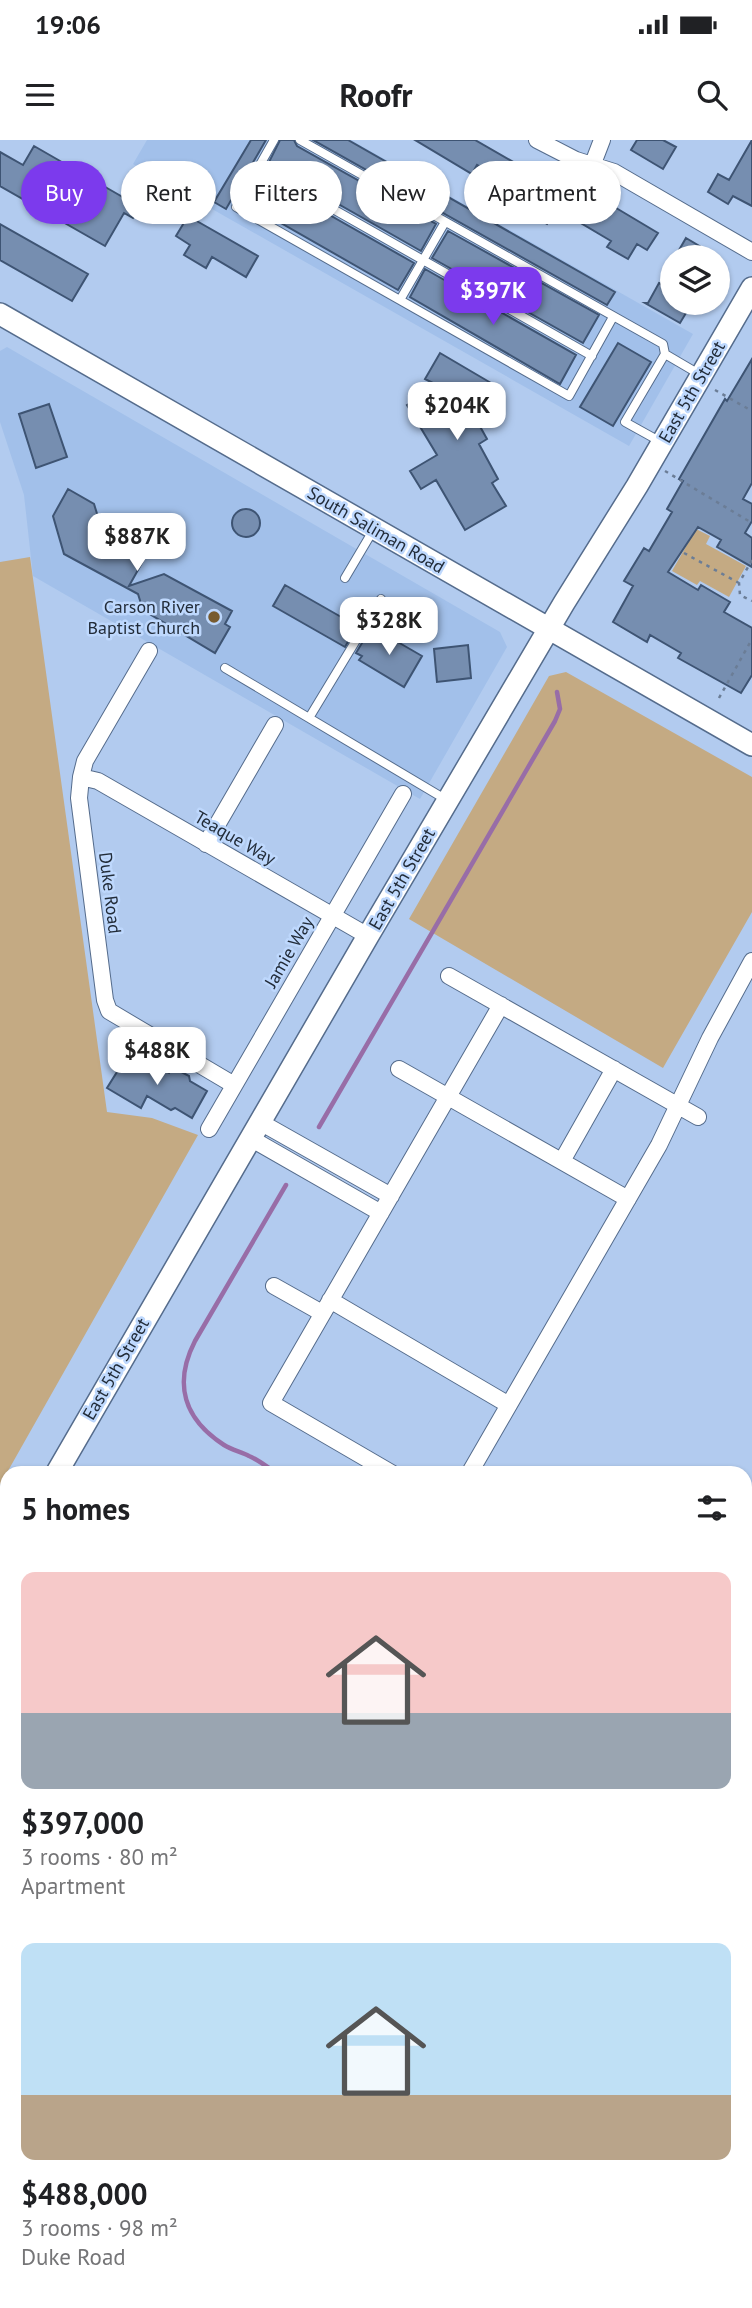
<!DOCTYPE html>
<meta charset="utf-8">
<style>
body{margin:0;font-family:"PT Sans",sans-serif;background:#f2f2f2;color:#202124;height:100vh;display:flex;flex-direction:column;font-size:26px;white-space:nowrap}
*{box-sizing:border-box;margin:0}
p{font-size:23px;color:#757577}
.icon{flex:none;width:38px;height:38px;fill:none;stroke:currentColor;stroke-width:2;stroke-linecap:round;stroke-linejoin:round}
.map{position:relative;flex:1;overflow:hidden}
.sheet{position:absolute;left:0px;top:1326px;width:752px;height:842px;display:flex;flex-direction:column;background:#fff;border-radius:21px 21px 0 0;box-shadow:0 2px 5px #0004}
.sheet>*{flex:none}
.guide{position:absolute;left:21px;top:21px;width:710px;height:63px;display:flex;gap:14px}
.fabs{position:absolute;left:660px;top:105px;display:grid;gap:14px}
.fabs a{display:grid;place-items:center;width:70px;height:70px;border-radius:50%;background:#fff;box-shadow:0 2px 5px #0004;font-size:35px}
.price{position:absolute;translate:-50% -60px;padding:0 16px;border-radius:14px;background:#fff;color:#222;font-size:23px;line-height:46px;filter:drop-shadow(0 2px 4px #0008)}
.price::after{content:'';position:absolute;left:50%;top:42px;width:21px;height:16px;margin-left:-10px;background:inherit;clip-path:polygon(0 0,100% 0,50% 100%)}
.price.selected{background:#7c3aed;color:#fff}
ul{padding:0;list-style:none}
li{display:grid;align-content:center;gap:14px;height:371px;padding:0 21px}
li span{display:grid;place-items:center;height:217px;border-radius:14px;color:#555}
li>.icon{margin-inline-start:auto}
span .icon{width:126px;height:126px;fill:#fffc;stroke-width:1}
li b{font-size:30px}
h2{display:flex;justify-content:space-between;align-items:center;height:84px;padding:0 21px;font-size:30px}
.tag{padding:0 24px;border-radius:32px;background:#fff;box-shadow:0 2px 5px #0004;font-size:24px;line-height:63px}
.tag.selected{background:#7c3aed;color:#fff}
.status{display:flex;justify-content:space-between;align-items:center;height:49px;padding:0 35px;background:#fff;direction:ltr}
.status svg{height:19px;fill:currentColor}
header{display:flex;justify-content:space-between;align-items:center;height:91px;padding:0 21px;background:#fff;font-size:32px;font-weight:700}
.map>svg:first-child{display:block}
.built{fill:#a2c0ea}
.green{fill:#c4aa83}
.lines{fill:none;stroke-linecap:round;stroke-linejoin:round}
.stream{stroke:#986da7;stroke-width:4.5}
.building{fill:#768eb0;stroke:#3e5473;stroke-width:2}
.service-casing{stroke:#556c8c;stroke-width:10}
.minor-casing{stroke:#556c8c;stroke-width:18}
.secondary-casing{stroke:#556c8c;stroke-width:24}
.path{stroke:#6b7d96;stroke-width:2.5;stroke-dasharray:3.5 5;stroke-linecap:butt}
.service{stroke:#fff;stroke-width:8}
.minor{stroke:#fff;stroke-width:16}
.secondary{stroke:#fff;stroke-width:21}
.poi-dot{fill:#785b2f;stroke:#bed8fd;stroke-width:2.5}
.labels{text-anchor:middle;stroke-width:5;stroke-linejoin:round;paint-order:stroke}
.street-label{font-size:18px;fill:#222c39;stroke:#bed8fd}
.poi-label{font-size:18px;fill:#222c39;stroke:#bed8fd;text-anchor:end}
</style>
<div class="status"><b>19:06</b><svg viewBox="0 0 49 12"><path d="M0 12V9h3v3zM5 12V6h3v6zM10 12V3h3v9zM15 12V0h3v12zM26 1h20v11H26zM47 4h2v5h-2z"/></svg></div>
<header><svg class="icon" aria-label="menu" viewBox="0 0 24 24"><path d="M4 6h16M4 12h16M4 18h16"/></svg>Roofr<svg class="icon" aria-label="search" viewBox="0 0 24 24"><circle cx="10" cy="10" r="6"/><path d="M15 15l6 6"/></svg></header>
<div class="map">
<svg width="752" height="2168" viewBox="0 0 752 2168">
<rect width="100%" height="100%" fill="#b2cbef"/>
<!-- built -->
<path class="built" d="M147,0H351L693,194L629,306L133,24Z
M7,207L500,492L507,507L420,659L33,436L24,355L0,282V211Z"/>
<!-- green -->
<path class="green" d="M696,389L710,396L706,404L746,426L729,457L700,441L697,445L672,431Z
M30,417L107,972L152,978L198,995L0,1345V422Z
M566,532L752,637V772L663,928L409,779L549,536Z
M0,1851L7,1855V2161H215L219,2168H0Z"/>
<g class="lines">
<!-- stream -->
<path class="stream" d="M319,987L555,581L560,569L557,552
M278,1334C268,1328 259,1320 249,1316C241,1312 232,1310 224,1305C184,1279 173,1244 195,1201L286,1045
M0,1855L7,1858"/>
</g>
<!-- building -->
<path class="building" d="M251,0H266L226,69L214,62Z
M280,0H294L297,6L436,84L421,111L268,24Z
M313,0H348L615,152L607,165Z
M415,0H475L585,63L591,53L658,93L647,110L637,104L628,119L607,107L611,101L567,75L565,79L554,72L547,84L526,72L530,64L495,44L499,38L477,25L472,34Z
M637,0H663L676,7L663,29L631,10Z
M752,0V66L733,56L728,64L708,52L718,34L729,40Z
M34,6L140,67L133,78L124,73L105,106L0,46V12L23,25Z
M261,36L414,123L398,150L246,63Z
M188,76L258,116L246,137L212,117L206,128L184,115L190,105L176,96Z
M0,84L88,134L72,161L0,120Z
M448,91L599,175L583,203L432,118Z
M686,98L718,117H675Z
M425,129L576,215L560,244L410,157Z
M659,143L672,150V163H692L680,183L645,163H648Z
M618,203L651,222L613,286L580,267Z
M440,213L491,243L473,274L487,299L479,304L498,339L492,343L506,366L465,390L436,340L421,349L410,331L437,315L407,265L439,246L425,239Z
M752,219V343L743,359L752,364V381L745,393L752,398V427L717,407L721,400L698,387L668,432L698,450L701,445L730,462L724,472L752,488V535L741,553L678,518L681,513L650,495L647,502L613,482L633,446L624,441L644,408L649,411L672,372L667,369L683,341L679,339L725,259L727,261Z
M49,264L67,317L36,328L19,274Z
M68,349L94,364L99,380L144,405L147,414L129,446L164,434L232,471L225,484L230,487L215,513L143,470L138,454L64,414L53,376Z
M232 383a14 14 0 1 1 28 0a14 14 0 1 1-28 0Z
M285,445L357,486L345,507L273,466Z
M377,490L422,516L404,547L359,520L362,516L356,513L368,493L373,496Z
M468,505L471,538L437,542L434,509Z
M132,914L169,933L172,927L189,936L190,941L207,951L192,978L175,968L171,970L147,956L141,968L107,948L117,932L122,931Z"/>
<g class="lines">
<!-- service casing -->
<g class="service-casing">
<path id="service" d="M274,0L236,67L569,256L613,177
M300,0L663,204L665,214
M259,27L592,216
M400,160L445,82
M661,302L625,282L665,214L699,234
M345,438L374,389
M225,528L445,659
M309,578L381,459
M0,1606L7,1610"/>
</g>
<!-- minor casing -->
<g class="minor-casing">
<path id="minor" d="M537,0L576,20L614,32L752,112
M592,26L602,0
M149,511L85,621L81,637L79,658L105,860L109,871L234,945
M81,637L98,641L368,796
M206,704L275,585
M449,836L698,977
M399,929L628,1059
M260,982L391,1056
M209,989L403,654
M250,998L381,1073
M562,1021L614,929
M274,1146L322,1173
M330,1160L509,1265
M393,1334L271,1263L501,865
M469,1334L659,1005L710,898L752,821
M746,1474L752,1463
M746,1795L752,1799"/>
</g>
<!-- secondary casing -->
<g class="secondary-casing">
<path id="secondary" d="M0,174L752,605
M56,1334L368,796L564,463L637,346L752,148
M0,1430L7,1418"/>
</g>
<!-- path -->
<path class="path" d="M715,250L752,271
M665,331L752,383
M684,413L739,443
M752,420L739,443L740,455L752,461
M719,558L752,499"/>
<!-- service -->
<use href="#service" class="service"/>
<!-- minor -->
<use href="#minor" class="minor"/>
<!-- secondary -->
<use href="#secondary" class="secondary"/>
</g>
<!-- markers -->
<circle class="poi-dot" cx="214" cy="477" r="7"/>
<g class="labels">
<!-- street labels -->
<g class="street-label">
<text transform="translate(692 252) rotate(-60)" y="6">East 5th Street</text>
<text transform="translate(376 390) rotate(30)" y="6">South Saliman Road</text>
<text transform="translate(235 698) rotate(30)" y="6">Teaque Way</text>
<text transform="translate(402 739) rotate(-60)" y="6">East 5th Street</text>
<text transform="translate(110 753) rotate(83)" y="6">Duke Road</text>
<text transform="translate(289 812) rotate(-60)" y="6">Jamie Way</text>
<text transform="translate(116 1229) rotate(-60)" y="6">East 5th Street</text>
</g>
<!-- poi labels -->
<g class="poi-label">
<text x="200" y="473">Carson River<tspan x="200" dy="21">Baptist Church</tspan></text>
</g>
</g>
</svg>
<div class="fabs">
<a><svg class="icon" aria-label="layers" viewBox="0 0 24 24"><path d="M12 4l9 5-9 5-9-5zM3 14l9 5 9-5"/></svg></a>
</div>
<b class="price selected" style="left:493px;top:187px">$397K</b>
<b class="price" style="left:457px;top:302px">$204K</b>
<b class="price" style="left:137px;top:433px">$887K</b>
<b class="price" style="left:389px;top:517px">$328K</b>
<b class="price" style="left:157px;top:947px">$488K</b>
<div class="guide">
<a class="tag selected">Buy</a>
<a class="tag">Rent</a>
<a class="tag">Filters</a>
<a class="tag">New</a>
<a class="tag">Apartment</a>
</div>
<section class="sheet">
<h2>5 homes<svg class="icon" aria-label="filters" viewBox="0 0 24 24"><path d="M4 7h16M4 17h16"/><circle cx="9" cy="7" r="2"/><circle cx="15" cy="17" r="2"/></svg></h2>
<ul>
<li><span style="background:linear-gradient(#f6c9c9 65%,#9aa5b1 0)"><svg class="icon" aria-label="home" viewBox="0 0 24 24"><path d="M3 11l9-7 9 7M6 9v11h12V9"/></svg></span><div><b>$397,000</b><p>3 rooms · 80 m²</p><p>Apartment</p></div></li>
<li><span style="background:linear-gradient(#bfe0f5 70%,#b9a48a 0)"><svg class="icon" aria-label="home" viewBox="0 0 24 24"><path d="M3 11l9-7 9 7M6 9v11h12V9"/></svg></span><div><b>$488,000</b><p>3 rooms · 98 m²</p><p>Duke Road</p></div></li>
</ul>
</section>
</div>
